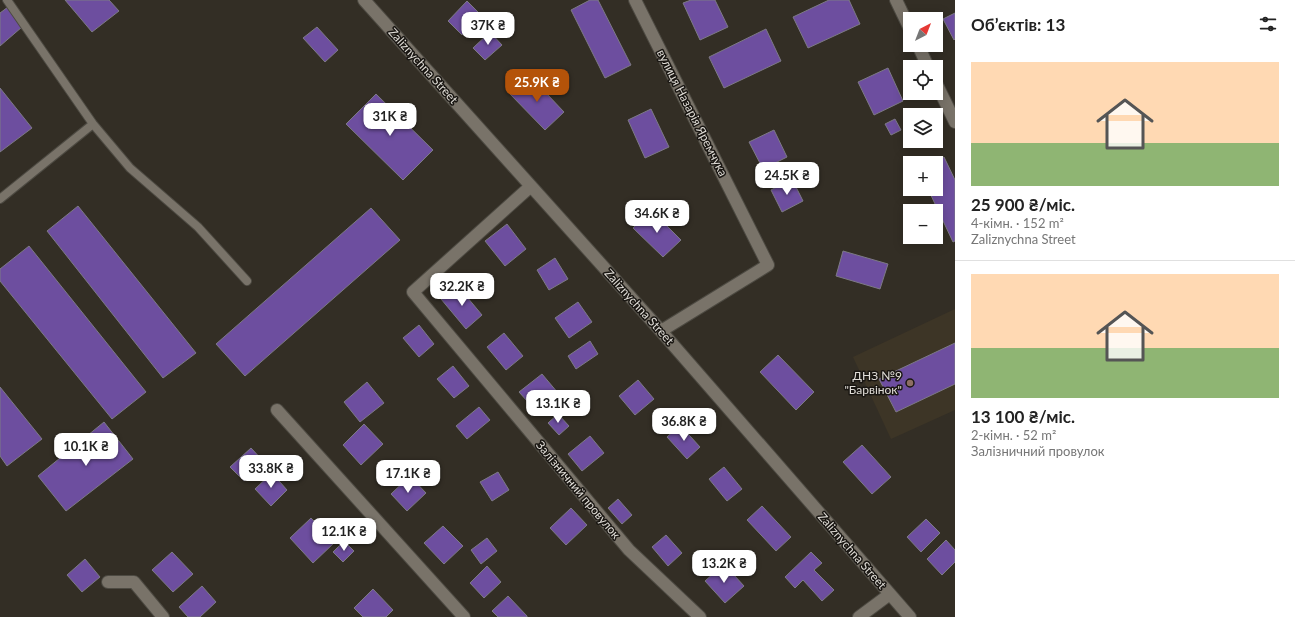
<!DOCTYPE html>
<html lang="uk">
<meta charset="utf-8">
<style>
body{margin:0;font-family:Lato,sans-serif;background:#f6f6f6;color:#222;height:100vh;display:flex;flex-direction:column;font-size:15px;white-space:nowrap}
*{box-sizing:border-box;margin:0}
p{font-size:13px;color:#767676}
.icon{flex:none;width:22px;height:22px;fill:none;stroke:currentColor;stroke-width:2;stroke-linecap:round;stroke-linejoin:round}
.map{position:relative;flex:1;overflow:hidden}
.side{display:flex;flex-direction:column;background:#fff;width:340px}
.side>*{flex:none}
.needle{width:26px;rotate:42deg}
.fabs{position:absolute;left:903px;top:12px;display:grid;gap:8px}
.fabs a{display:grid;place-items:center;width:40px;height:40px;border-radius:0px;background:#fff;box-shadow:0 2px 10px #0003;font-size:20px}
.price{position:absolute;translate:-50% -34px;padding:0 9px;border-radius:8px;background:#fff;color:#222;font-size:13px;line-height:26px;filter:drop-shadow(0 1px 2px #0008)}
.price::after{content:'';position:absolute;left:50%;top:24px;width:12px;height:9px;margin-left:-6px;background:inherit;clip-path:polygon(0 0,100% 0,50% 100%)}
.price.current{background:#b45309;color:#fff}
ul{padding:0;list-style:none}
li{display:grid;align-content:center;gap:8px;height:212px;padding:0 16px}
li+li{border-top:1px solid #e0e0e0}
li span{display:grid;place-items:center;height:124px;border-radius:0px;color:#555}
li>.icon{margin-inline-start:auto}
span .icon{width:72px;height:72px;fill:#fffc;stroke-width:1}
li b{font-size:17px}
h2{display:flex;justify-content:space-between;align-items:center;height:48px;padding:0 16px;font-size:17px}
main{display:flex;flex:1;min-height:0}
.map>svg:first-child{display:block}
.built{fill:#3d3526}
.building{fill:#6d4e9f;stroke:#7d7a85}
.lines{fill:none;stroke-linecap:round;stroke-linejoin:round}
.lane-casing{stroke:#4d4a42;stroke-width:10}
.street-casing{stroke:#4d4a42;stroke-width:14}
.lane{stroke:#797369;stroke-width:8}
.street{stroke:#797369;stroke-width:12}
.education-dot{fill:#8d6e63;stroke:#191612;stroke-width:1.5}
.labels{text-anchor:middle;stroke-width:3;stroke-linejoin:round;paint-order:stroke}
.street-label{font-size:12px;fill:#e0ddd7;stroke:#191612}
.poi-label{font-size:12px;fill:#e0ddd7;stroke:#191612;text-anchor:end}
</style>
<main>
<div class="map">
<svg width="955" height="617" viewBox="0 0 955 617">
<rect width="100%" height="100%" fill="#332e25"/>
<!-- built -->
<path class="built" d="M955,309V410L891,439L853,357Z"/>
<!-- building -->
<path class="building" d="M65,0H109L119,11L92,32Z
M590,0H598L631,65L605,78L571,10Z
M691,0H715L728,27L700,40L683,3Z
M829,0H849L860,24L808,48L793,17Z
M467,1L481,15L462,35L448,21Z
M8,7L22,27L0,46V13Z
M955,13V39L954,40L943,19Z
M317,27L338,50L325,62L303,38Z
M766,29L781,61L724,88L709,57Z
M490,32L502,45L485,60L473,48Z
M888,68L903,101L874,115L858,82Z
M529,75L564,112L545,130L510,94Z
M0,88L32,128L0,152Z
M376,94L433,150L403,180L346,124Z
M651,109L669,147L645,158L628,120Z
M895,119L901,130L891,135L885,124Z
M774,130L787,157L763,169L749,142Z
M944,157L955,180V241L953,242L928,189H936V163H931Z
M792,179L803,201L782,212L771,190Z
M78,206L196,353L163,378L47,231Z
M371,208L400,240L245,376L216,344Z
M651,210L681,240L663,257L633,228Z
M507,224L526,249L505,266L485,241Z
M29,246L146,392L112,419L0,281V269Z
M843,251L888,264L880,289L836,276Z
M555,258L568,279L549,290L537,270Z
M457,285L482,315L466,329L441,299Z
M578,302L592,322L569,338L555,318Z
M419,325L434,344L419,357L403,338Z
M504,333L523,356L506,370L487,347Z
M590,341L598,354L576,369L568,356Z
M955,343V384L896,412L879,379Z
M778,355L814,392L796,410L760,372Z
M453,366L469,386L454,398L437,379Z
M542,374L558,393L536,411L519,392Z
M638,380L654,399L635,415L619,396Z
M367,382L384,403L360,422L344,402Z
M0,387L42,439L7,466L0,456Z
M479,407L490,420L467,439L456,426Z
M558,414L569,426L559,435L548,423Z
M104,422L133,459L66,511L38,476Z
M364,424L383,444L361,465L343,445Z
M680,425L700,447L687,459L667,437Z
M590,436L604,453L582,471L568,454Z
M862,445L891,477L872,494L843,462Z
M251,448L264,462L244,481L230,467Z
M724,467L742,489L727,501L709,479Z
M498,472L509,490L492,501L480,482Z
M272,473L287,490L271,506L255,489Z
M410,476L426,493L407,511L391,494Z
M618,499L632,515L622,524L608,508Z
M762,506L791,537L776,551L747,520Z
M571,508L587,525L566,545L550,528Z
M311,518L334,543L313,563L290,538Z
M926,519L940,533L921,552L907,537Z
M443,526L463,546L444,564L424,543Z
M666,535L682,553L668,566L652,547Z
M487,538L497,551L481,564L471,550Z
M946,540L955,550V562L942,575L927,559Z
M344,541L354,551L343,562L333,552Z
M172,552L193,574L173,592L152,570Z
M811,552L822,563L814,570L834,590L822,601L803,580L795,588L785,577Z
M85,559L100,577L82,592L67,575Z
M724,564L744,586L725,603L705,581Z
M487,566L501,582L484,598L470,583Z
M202,586L216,602L200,617H188L179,607Z
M373,589L393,610L386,617H363L354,608Z
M508,596L527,616V617H498L492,611Z"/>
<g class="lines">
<!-- lane casing -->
<g class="lane-casing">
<path id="lane" d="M7,0L93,124L130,168L198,227L247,281
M0,199L93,124"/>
</g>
<!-- street casing -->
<g class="street-casing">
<path id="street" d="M364,0L661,331L910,617
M635,0L768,265L661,331
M896,0L910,29
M918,45L928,67
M936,83L955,122
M531,186L413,292L629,550L700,617
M277,410L464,617
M108,582H134L163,617
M859,617L890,594"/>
</g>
<!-- lane -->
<use href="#lane" class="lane"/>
<!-- street -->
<use href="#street" class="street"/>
</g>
<!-- markers -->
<circle class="education-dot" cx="910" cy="383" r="4"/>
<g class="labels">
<!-- street labels -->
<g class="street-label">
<text transform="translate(423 66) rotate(48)" y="4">Zaliznychna Street</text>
<text transform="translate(692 113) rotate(63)" y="4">вулиця Назарія Яремчука</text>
<text transform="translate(639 307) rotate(48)" y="4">Zaliznychna Street</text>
<text transform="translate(578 490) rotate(50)" y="4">Залізничний провулок</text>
<text transform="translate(852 551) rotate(49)" y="4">Zaliznychna Street</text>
</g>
<!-- poi labels -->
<g class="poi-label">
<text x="902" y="380">ДНЗ №9<tspan x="902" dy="14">"Барвінок"</tspan></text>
</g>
</g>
</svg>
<div class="fabs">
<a><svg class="needle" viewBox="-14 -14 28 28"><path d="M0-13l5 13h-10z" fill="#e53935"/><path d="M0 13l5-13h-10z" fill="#767676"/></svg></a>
<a><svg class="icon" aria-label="locate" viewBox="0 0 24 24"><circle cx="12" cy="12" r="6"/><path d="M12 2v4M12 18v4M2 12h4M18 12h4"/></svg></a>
<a><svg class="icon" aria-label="layers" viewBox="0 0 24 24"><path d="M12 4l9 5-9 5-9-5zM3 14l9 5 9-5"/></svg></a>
<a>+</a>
<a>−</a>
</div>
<b class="price" style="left:488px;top:46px">37K ₴</b>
<b class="price current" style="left:537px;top:103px">25.9K ₴</b>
<b class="price" style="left:390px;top:137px">31K ₴</b>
<b class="price" style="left:787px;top:196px">24.5K ₴</b>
<b class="price" style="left:657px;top:234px">34.6K ₴</b>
<b class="price" style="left:462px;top:307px">32.2K ₴</b>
<b class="price" style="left:558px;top:424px">13.1K ₴</b>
<b class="price" style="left:684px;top:442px">36.8K ₴</b>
<b class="price" style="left:86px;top:467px">10.1K ₴</b>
<b class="price" style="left:271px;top:489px">33.8K ₴</b>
<b class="price" style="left:408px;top:494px">17.1K ₴</b>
<b class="price" style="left:344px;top:552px">12.1K ₴</b>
<b class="price" style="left:724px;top:584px">13.2K ₴</b>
</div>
<section class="side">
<h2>Об’єктів: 13<svg class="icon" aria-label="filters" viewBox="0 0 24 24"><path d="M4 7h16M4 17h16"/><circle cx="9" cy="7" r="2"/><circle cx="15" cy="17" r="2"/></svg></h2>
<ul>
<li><span style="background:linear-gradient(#ffd9b3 65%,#8fb573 0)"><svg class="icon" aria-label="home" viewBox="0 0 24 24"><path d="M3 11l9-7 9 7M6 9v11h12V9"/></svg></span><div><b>25 900 ₴/міс.</b><p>4-кімн. · 152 m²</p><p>Zaliznychna Street</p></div></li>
<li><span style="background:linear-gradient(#ffd9b3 60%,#8fb573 0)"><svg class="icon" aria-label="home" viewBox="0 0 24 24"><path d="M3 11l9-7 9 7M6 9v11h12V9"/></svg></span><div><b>13 100 ₴/міс.</b><p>2-кімн. · 52 m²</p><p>Залізничний провулок</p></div></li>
</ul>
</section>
</main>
